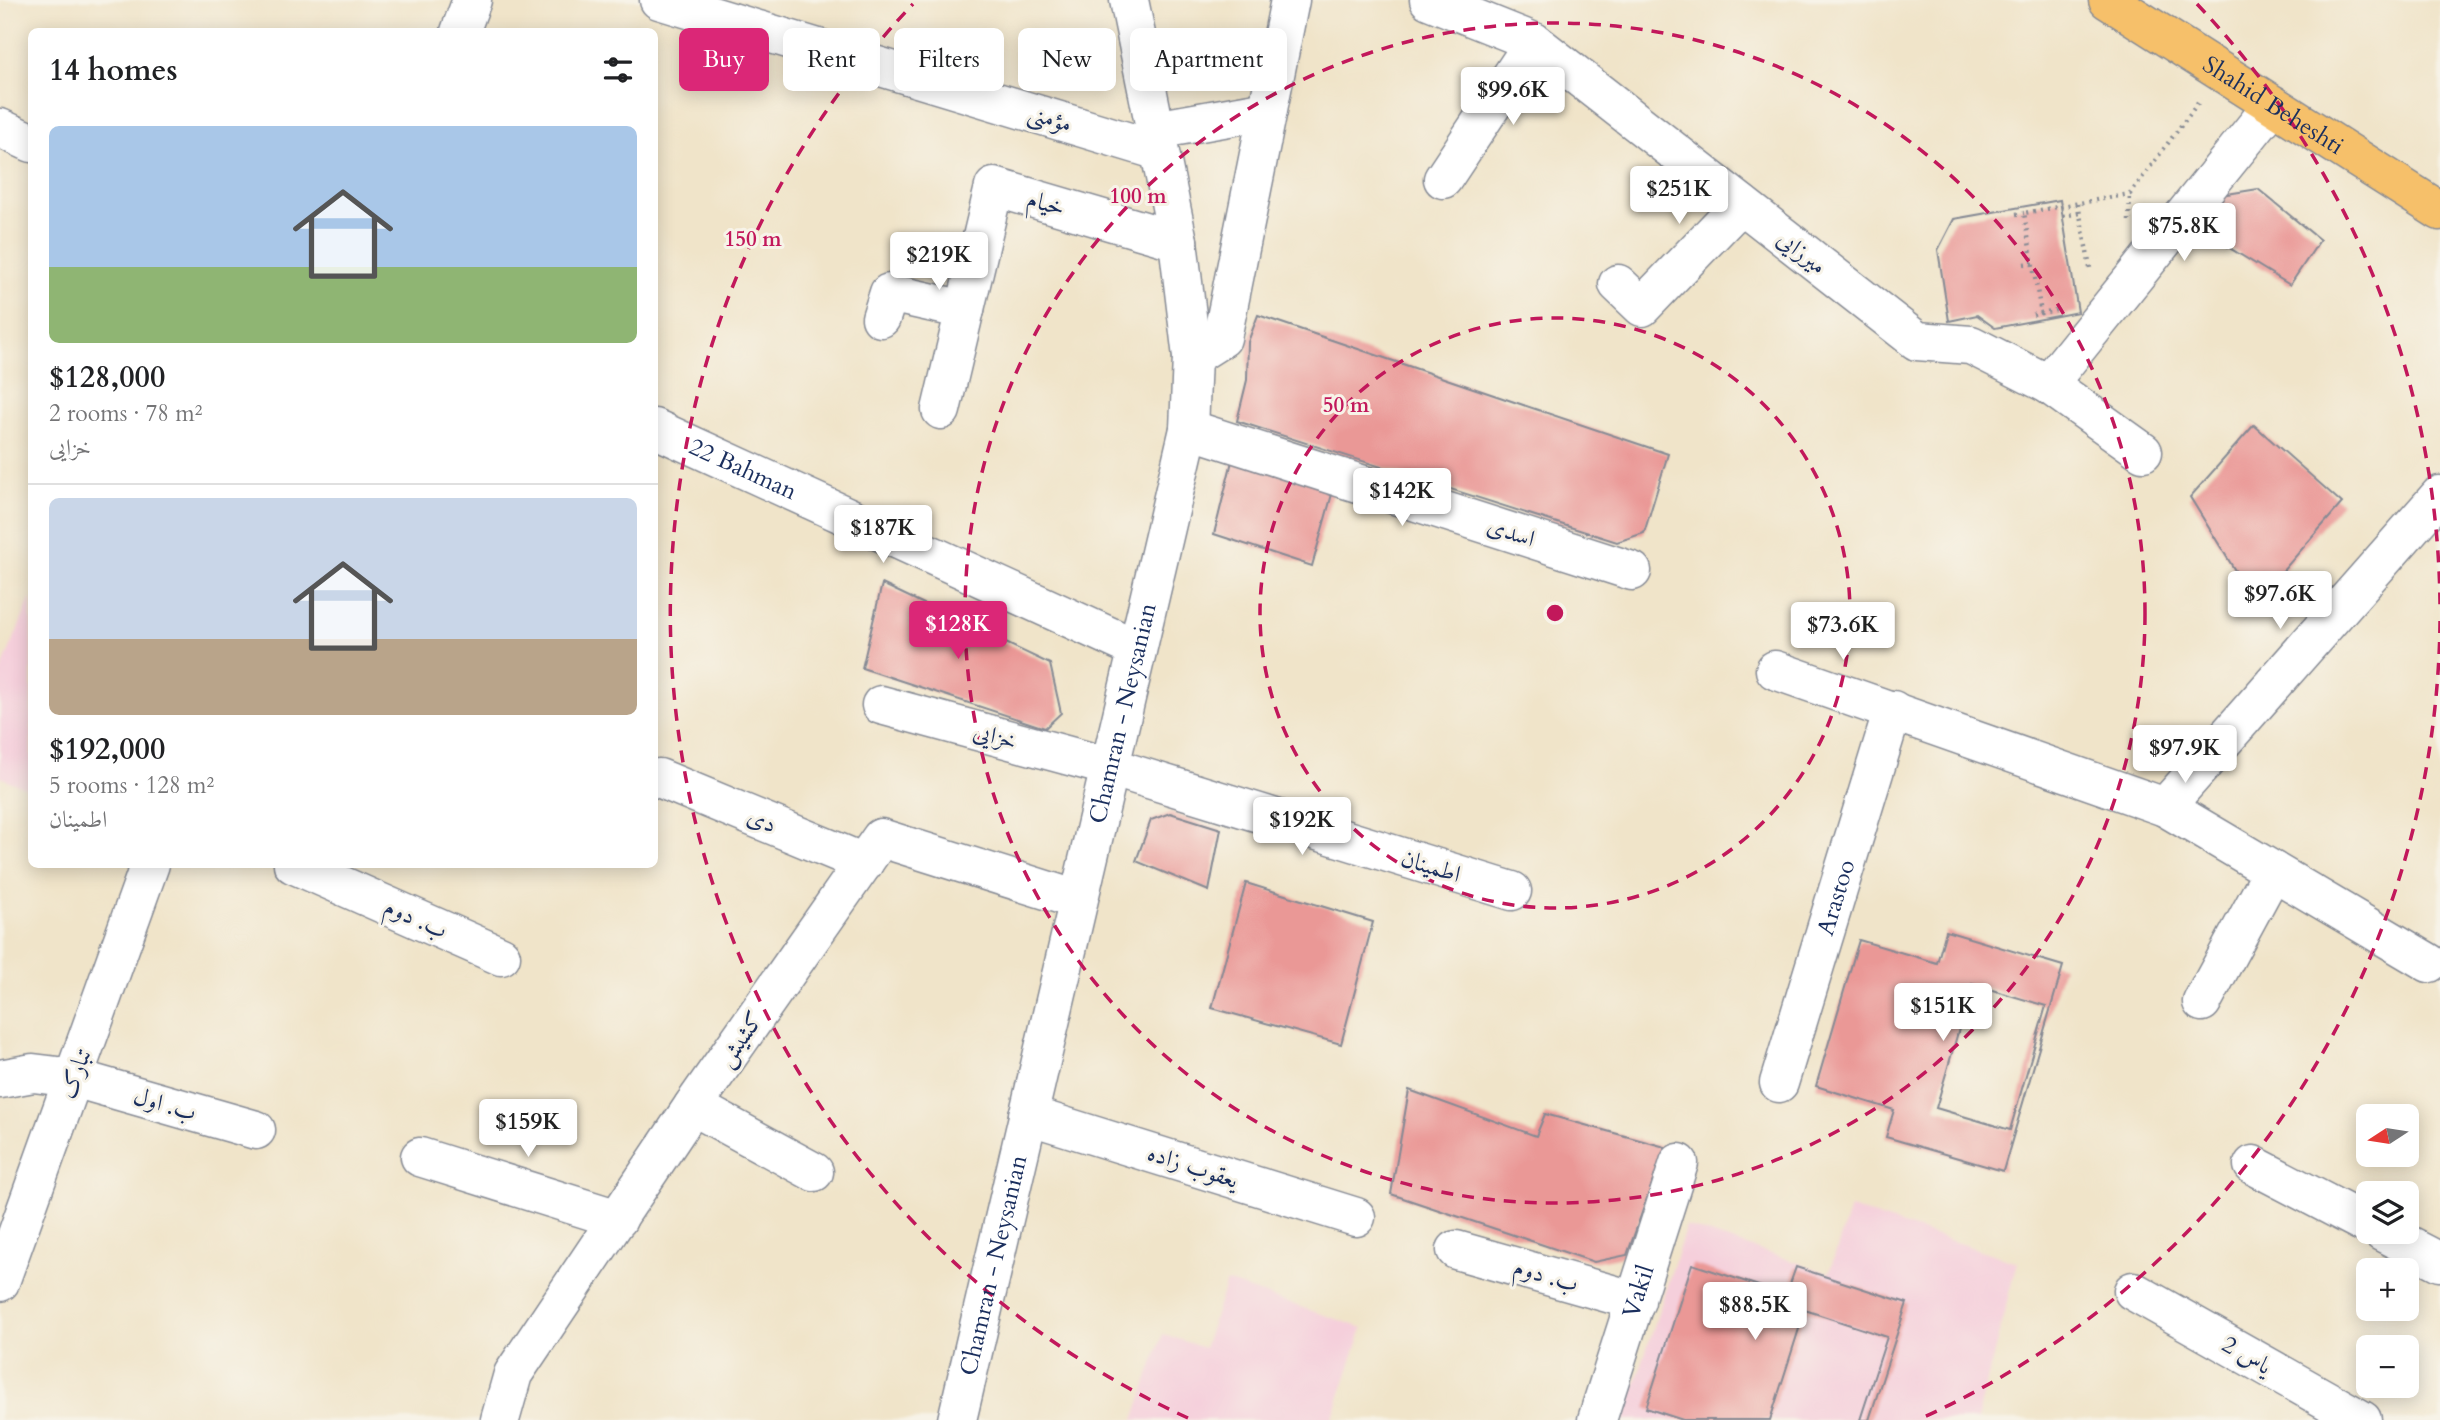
<!DOCTYPE html>
<meta charset="utf-8">
<style>
body{margin:0;font-family:Cardo,Amiri,serif;background:#f2f2f2;color:#202124;height:100vh;display:flex;flex-direction:column;font-size:26px;white-space:nowrap}
*{box-sizing:border-box;margin:0}
p{font-size:23px;color:#757577}
.icon{flex:none;width:38px;height:38px;fill:none;stroke:currentColor;stroke-width:2;stroke-linecap:round;stroke-linejoin:round}
.map{position:relative;flex:1;overflow:hidden}
.side{position:absolute;left:28px;top:28px;width:630px;height:840px;display:flex;flex-direction:column;background:#fff;border-radius:10px;box-shadow:0 4px 18px #0003}
.side>*{flex:none}
.banner{position:absolute;left:679px;top:28px;width:665px;height:63px;display:flex;gap:14px}
.needle{width:46px;rotate:258deg}
.tools{position:absolute;left:2356px;top:1104px;display:grid;gap:14px}
.tools a{display:grid;place-items:center;width:63px;height:63px;border-radius:10px;background:#fff;box-shadow:0 4px 18px #0003;font-size:35px}
.price{position:absolute;translate:-50% -60px;padding:0 16px;border-radius:7px;background:#fff;color:#222;font-size:23px;line-height:46px;filter:drop-shadow(0 2px 4px #0008)}
.price::after{content:'';position:absolute;left:50%;top:42px;width:21px;height:16px;margin-left:-10px;background:inherit;clip-path:polygon(0 0,100% 0,50% 100%)}
.price.selected{background:#db2777;color:#fff}
ul{padding:0;list-style:none}
li{display:grid;align-content:center;gap:14px;height:371px;padding:0 21px}
li+li{border-top:2px solid #e0e0e0}
li span{display:grid;place-items:center;height:217px;border-radius:10px;color:#555}
li>.icon{margin-inline-start:auto}
span .icon{width:126px;height:126px;fill:#fffc;stroke-width:1}
li b{font-size:30px}
h2{display:flex;justify-content:space-between;align-items:center;height:84px;padding:0 21px;font-size:30px}
.pill{padding:0 24px;border-radius:10px;background:#fff;box-shadow:0 4px 18px #0003;font-size:24px;line-height:63px}
.pill.selected{background:#db2777;color:#fff}
.map>svg:first-child{display:block}
.built{fill:#f5cfdb}
.building{fill:#ea9896;fill-rule:evenodd}
.lines{fill:none;stroke-linecap:round;stroke-linejoin:round}
.minor-casing{stroke:#868a94;stroke-width:41}
.major-casing{stroke:#868a94;stroke-width:41}
.path{stroke:#868a94;stroke-width:4.5;stroke-dasharray:2 5;stroke-linecap:butt}
.minor{stroke:#fff;stroke-width:38}
.major{stroke:#f6c06b;stroke-width:38}
.ring{fill:none;stroke:#c2185b;stroke-width:3.5;stroke-dasharray:12 9}
.labels{text-anchor:middle;stroke-width:6;stroke-linejoin:round;paint-order:stroke}
.street-label{font-size:24px;fill:#1b2f5e;stroke:#f7f3e8}
.centre{fill:#c2185b;stroke:#f7f3e8;stroke-width:3.5}
.ring-label{font-size:21px;text-anchor:middle;font-weight:bold;fill:#c2185b;stroke:#f7f3e8;stroke-width:6;stroke-linejoin:round;paint-order:stroke}
</style>
<div class="map">
<svg width="2440" height="1420" viewBox="0 0 2440 1420">
<rect width="100%" height="100%" fill="#f7f3e8"/>
<filter id="ink" filterUnits="userSpaceOnUse"><feTurbulence type="fractalNoise" baseFrequency=".0143" numOctaves="2"/><feDisplacementMap in="SourceGraphic" scale="14" xChannelSelector="R" yChannelSelector="G"/><feConvolveMatrix kernelMatrix="1 2 1 2 8 2 1 2 1" color-interpolation-filters="sRGB"/></filter>
<filter id="wash" filterUnits="userSpaceOnUse"><feTurbulence type="fractalNoise" baseFrequency=".00686" numOctaves="4" result="noise"/><feDisplacementMap in="SourceGraphic" scale="28" xChannelSelector="R" yChannelSelector="G"/><feGaussianBlur stdDeviation="1.57" result="paint"/><feColorMatrix in="noise" values="0 0 0 0 0 0 0 0 0 0 0 0 0 0 0 0 0 1.4 0 .05"/><feComposite in="paint" operator="in"/></filter>
<g filter="url(#wash)">
<rect width="100%" height="100%" fill="#f0e4c9"/>
<!-- built -->
<path class="built" d="M31,597V790L0,777V673Z
M1850,1208L2017,1262L1977,1420H1624L1686,1226L1829,1273Z
M1226,1282L1363,1328L1332,1420H1134L1163,1334L1204,1348Z"/>
<g id="blocks">
<!-- building -->
<path class="building" d="M2258,189L2320,240L2290,285L2205,233L2221,195Z
M2060,200L2078,312L1995,328L1977,315L1949,321L1938,250L1954,219Z
M1258,315L1668,454L1644,533L1617,542L1237,421L1247,380L1248,342Z
M2254,425L2342,503L2255,603L2190,497Z
M1233,457L1334,487L1312,566L1214,534Z
M882,584L1050,664L1061,713L1045,728L862,668Z
M1170,813L1221,829L1209,891L1136,861L1151,820Z
M1246,883L1373,922L1341,1044L1212,1008Z
M1946,931L2063,966L2003,1171L1886,1137L1894,1110L1816,1086L1859,940L1937,963ZM1972,984L2046,1006L2010,1130L1936,1108Z
M1409,1090L1536,1136L1545,1114L1665,1147L1627,1255L1594,1262L1391,1194Z
M1692,1264L1786,1295L1796,1267L1907,1303L1869,1420H1860L1887,1337L1805,1310L1770,1420H1683L1646,1408Z"/>
</g>
</g>
<g filter="url(#ink)">
<use href="#blocks" fill-opacity="0" stroke="#868a94" stroke-width="2"/>
<g class="lines">
<!-- minor casing -->
<g class="minor-casing">
<g id="minor">
<path d="M659,0L1159,151"/>
<path d="M1429,0L1534,42L1917,341L1971,345L2048,384L2143,452"/>
<path d="M460,32L472,0"/>
<path d="M0,128L32,143"/>
<path d="M1155,130L1268,110"/>
<path d="M1443,179L1534,42"/>
<path d="M1618,284L1642,307L1741,204"/>
<path d="M881,318L889,293L965,310"/>
<path d="M1192,357L1222,338L1290,0"/>
<path d="M2048,384L2273,105"/>
<path d="M941,410L994,187L1178,241"/>
<path id="s1" d="M654,428L1137,649"/>
<path d="M1189,429L1632,571"/>
<path d="M1775,670L2165,807L2429,963"/>
<path d="M881,705L1110,767L1512,891"/>
<path d="M659,778L864,863"/>
<path d="M2165,807L2440,495"/>
<path d="M293,864L501,956"/>
<path d="M2202,1002L2273,871"/>
<path d="M0,1079L33,1073L74,1078L256,1130"/>
<path id="s2" d="M1779,1083L1893,710"/>
<path d="M693,1106L814,1172"/>
<path d="M1028,1115L1356,1217"/>
<path d="M420,1157L618,1219"/>
<path d="M2253,1165L2368,1225"/>
<path d="M2382,1232L2440,1262"/>
<path d="M1456,1250L1636,1301"/>
<path d="M0,1282L150,864"/>
<path d="M2133,1291L2362,1420"/>
<path d="M500,1420L513,1374L693,1106L881,838L1078,900"/>
<path id="s3" d="M957,1420L1189,429L1192,357L1178,241L1129,0"/>
<path id="s4" d="M1597,1420L1679,1163"/>
</g>
</g>
<!-- major casing -->
<g class="major-casing">
<g id="major">
<path id="s5" d="M2108,0L2440,211"/>
</g>
</g>
<!-- path -->
<path class="path" d="M2078,204L2090,268
M2016,214L2024,213
M2063,216L2079,213
M2129,221L2130,194
M2024,264L2033,263
M2056,310L2041,313L2024,213L2130,194L2198,103
M2033,315L2041,313"/>
<!-- minor -->
<use href="#minor" class="minor"/>
<!-- major -->
<use href="#major" class="major"/>
</g>
</g>
<!-- distance rings -->
<g class="ring">
<circle cx="1555" cy="613" r="295"/>
<circle cx="1555" cy="613" r="590"/>
<path d="M2440 621A885 885 0 0 1 1922 1418M1188 1418A885 885 0 0 1 913 4M2197 4A885 885 0 0 1 2440 605"/>
</g>
<g class="labels">
<!-- street labels -->
<g class="street-label">
<text dy="8" stroke="none"><textPath href="#s5" startOffset="196">Shahid Beheshti</textPath></text>
<text transform="translate(1050 118) rotate(17)" y="8">مؤمنی</text>
<text transform="translate(1046 203) rotate(16)" y="8">خیام</text>
<text transform="translate(1802 252) rotate(38)" y="8">میرزایی</text>
<text dy="8" stroke="none"><textPath href="#s1" startOffset="98">22 Bahman</textPath></text>
<text transform="translate(1511 532) rotate(18)" y="8">اسدی</text>
<text dy="8" stroke="none"><textPath href="#s3" startOffset="726">Chamran - Neysanian</textPath></text>
<text transform="translate(995 736) rotate(15)" y="8">خزایی</text>
<text transform="translate(762 820) rotate(22)" y="8">دی</text>
<text transform="translate(1431 866) rotate(17)" y="8">اطمینان</text>
<text dy="8" stroke="none"><textPath href="#s2" startOffset="194">Arastoo</textPath></text>
<text transform="translate(416 918) rotate(24)" y="8">ب. دوم</text>
<text transform="translate(740 1039) rotate(-55)" y="8">کشیش</text>
<text transform="translate(75 1073) rotate(-70)" y="8">تبارک</text>
<text transform="translate(165 1104) rotate(16)" y="8">ب. اول</text>
<text transform="translate(1193 1166) rotate(18)" y="8">یعقوب زاده</text>
<text dy="8" stroke="none"><textPath href="#s3" startOffset="159">Chamran - Neysanian</textPath></text>
<text transform="translate(1546 1275) rotate(16)" y="8">ب. دوم</text>
<text dy="8" stroke="none"><textPath href="#s4" startOffset="135">Vakil</textPath></text>
<text transform="translate(2247 1355) rotate(30)" y="8">یاس 2</text>
</g>
</g>
<circle cx="1555" cy="613" r="10" class="centre"/>
<g class="ring-label">
<text x="1138" y="203">100 m</text>
<text x="753" y="246">150 m</text>
<text x="1346" y="412">50 m</text>
</g>
</svg>
<div class="tools">
<a><svg class="needle" viewBox="-14 -14 28 28"><path d="M0-13l5 13h-10z" fill="#e53935"/><path d="M0 13l5-13h-10z" fill="#757577"/></svg></a>
<a><svg class="icon" aria-label="layers" viewBox="0 0 24 24"><path d="M12 4l9 5-9 5-9-5zM3 14l9 5 9-5"/></svg></a>
<a>+</a>
<a>−</a>
</div>
<b class="price" style="left:1513px;top:127px">$99.6K</b>
<b class="price" style="left:1679px;top:226px">$251K</b>
<b class="price" style="left:2184px;top:263px">$75.8K</b>
<b class="price" style="left:939px;top:292px">$219K</b>
<b class="price" style="left:1402px;top:528px">$142K</b>
<b class="price" style="left:883px;top:565px">$187K</b>
<b class="price" style="left:2280px;top:631px">$97.6K</b>
<b class="price selected" style="left:958px;top:661px">$128K</b>
<b class="price" style="left:1843px;top:662px">$73.6K</b>
<b class="price" style="left:2185px;top:785px">$97.9K</b>
<b class="price" style="left:1302px;top:857px">$192K</b>
<b class="price" style="left:1943px;top:1043px">$151K</b>
<b class="price" style="left:528px;top:1159px">$159K</b>
<b class="price" style="left:1755px;top:1342px">$88.5K</b>
<div class="banner">
<a class="pill selected">Buy</a>
<a class="pill">Rent</a>
<a class="pill">Filters</a>
<a class="pill">New</a>
<a class="pill">Apartment</a>
</div>
<section class="side">
<h2>14 homes<svg class="icon" aria-label="filters" viewBox="0 0 24 24"><path d="M4 7h16M4 17h16"/><circle cx="9" cy="7" r="2"/><circle cx="15" cy="17" r="2"/></svg></h2>
<ul>
<li><span style="background:linear-gradient(#a9c7e8 65%,#8fb573 0)"><svg class="icon" aria-label="home" viewBox="0 0 24 24"><path d="M3 11l9-7 9 7M6 9v11h12V9"/></svg></span><div><b>$128,000</b><p>2 rooms · 78 m²</p><p>خزایی</p></div></li>
<li><span style="background:linear-gradient(#c9d6e8 65%,#b9a48a 0)"><svg class="icon" aria-label="home" viewBox="0 0 24 24"><path d="M3 11l9-7 9 7M6 9v11h12V9"/></svg></span><div><b>$192,000</b><p>5 rooms · 128 m²</p><p>اطمینان</p></div></li>
</ul>
</section>
</div>
